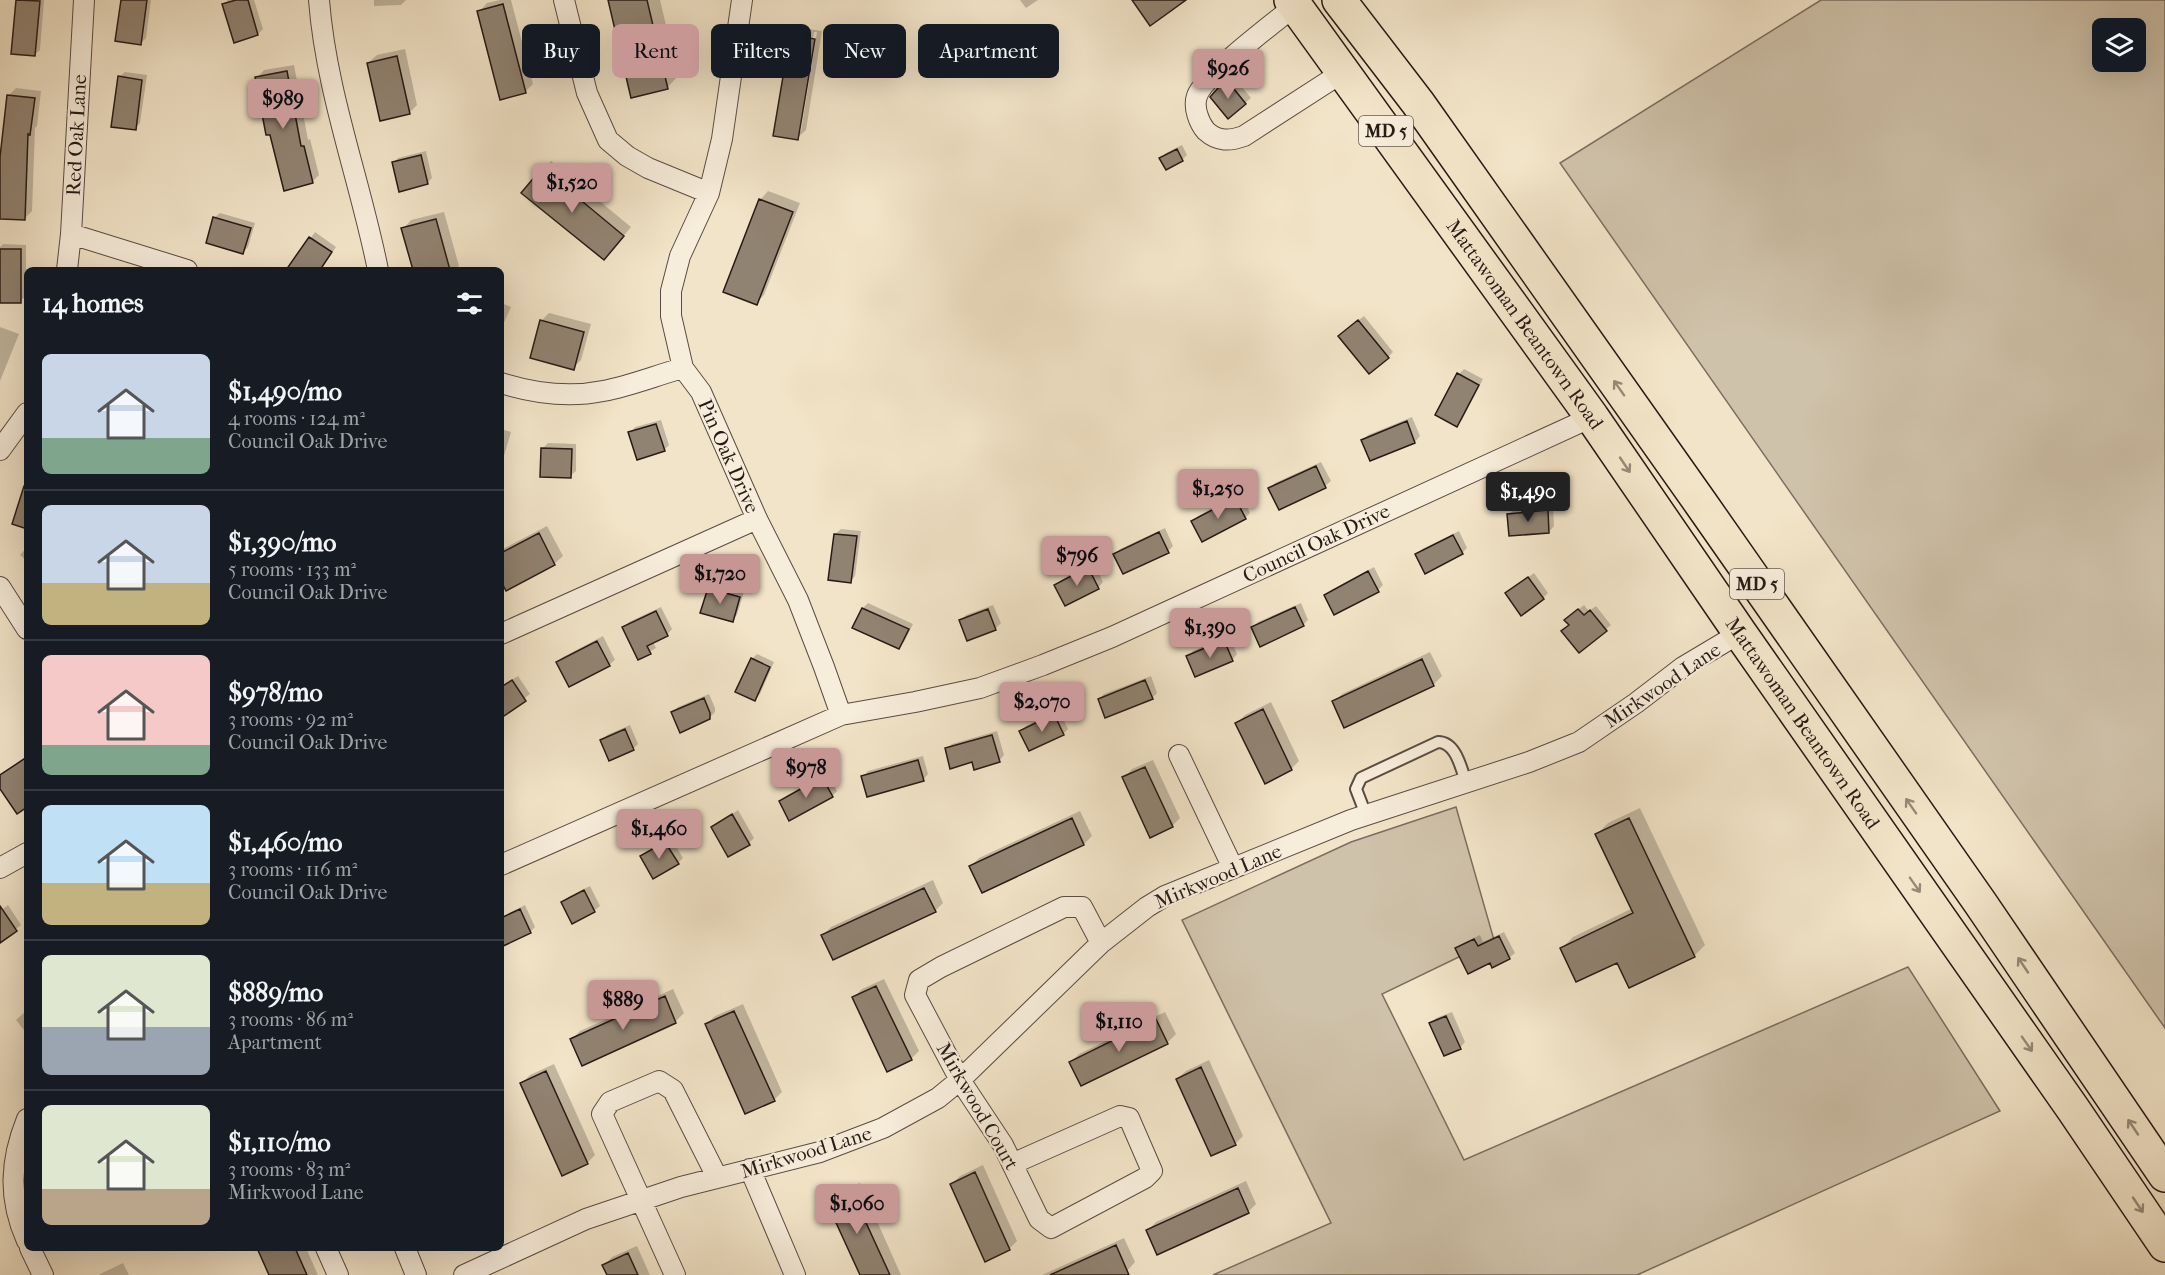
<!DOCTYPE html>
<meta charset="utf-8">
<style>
body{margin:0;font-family:"IM FELL French Canon",serif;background:#20242c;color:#f1f3f6;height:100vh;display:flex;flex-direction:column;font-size:22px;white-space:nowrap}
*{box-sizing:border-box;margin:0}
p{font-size:20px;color:#9ea1a6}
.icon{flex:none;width:33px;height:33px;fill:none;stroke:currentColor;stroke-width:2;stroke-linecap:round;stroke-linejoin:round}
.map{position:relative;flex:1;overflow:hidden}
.details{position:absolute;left:24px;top:267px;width:480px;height:984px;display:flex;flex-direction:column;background:#171b24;border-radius:9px;box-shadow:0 6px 24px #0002}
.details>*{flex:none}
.banner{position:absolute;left:522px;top:24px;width:570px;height:54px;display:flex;gap:12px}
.tools{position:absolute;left:2092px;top:18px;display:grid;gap:12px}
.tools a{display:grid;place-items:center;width:54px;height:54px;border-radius:9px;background:#171b24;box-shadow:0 6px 24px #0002;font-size:30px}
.price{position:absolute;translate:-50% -51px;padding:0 14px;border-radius:6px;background:#c59692;color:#111;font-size:20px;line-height:39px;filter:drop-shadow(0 2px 3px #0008)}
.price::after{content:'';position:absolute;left:50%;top:36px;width:18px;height:14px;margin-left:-9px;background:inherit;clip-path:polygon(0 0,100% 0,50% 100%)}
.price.selected{background:#222;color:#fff}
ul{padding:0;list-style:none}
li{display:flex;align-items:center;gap:18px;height:150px;padding:0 18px}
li+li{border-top:2px solid #363941}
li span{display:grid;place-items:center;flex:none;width:168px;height:120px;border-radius:9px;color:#555}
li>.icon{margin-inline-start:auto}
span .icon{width:72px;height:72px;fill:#fffc;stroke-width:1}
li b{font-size:26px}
h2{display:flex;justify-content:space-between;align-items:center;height:72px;padding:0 18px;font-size:26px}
.chip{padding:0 21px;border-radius:9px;background:#171b24;box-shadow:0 6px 24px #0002;font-size:21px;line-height:54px}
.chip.selected{background:#c59692;color:#111}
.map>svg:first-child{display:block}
.green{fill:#cfc2aa;stroke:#7b6e60;stroke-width:1.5;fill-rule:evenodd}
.shadow{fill:#0003;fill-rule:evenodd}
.building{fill:#918372;stroke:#271a15;stroke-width:1.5}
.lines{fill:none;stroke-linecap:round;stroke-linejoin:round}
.lane-casing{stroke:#5a4c42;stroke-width:14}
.street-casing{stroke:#5a4c42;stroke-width:22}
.highway-casing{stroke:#271a15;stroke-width:36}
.lane{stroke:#f7eddb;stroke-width:10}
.street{stroke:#f7eddb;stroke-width:20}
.highway{stroke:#f2e4c8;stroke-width:33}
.oneway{stroke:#978977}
.labels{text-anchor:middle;stroke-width:4.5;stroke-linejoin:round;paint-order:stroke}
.shield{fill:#f7eddb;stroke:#655950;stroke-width:1.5}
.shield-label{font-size:18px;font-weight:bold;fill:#271a15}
.street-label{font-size:20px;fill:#271a15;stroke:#f7eddb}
</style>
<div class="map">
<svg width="2165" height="1275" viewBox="0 0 2165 1275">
<rect width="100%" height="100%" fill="#f2e4c8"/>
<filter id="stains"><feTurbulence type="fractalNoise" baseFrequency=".00333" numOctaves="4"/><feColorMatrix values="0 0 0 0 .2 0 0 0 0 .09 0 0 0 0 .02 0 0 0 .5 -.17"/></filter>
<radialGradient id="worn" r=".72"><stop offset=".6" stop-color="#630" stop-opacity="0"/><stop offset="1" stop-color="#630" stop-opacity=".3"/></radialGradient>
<!-- green -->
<path class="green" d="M1821,0H2165V1028L1560,163ZM2103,28H2136V62H2103Z
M1456,807L1494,940L1382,994L1464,1160L1908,967L2000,1111L1637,1275H1213L1331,1223L1182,920L1351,842Z"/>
<!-- shadow -->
<path class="shadow" d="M17,0H44L40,50L34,55L12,53Z
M122,0H151L146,38L141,43Z
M228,0H254L263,29L258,34L224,5Z
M374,0H406L401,5L374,6Z
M500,0H511L533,84L525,92L479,12L487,3Z
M609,0H660L678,76L667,88Z
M1020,0H1038L1026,8Z
M800,28L822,31L806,130L797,138L791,36ZM814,32H817L801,131H798Z
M405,49L417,105L409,113L368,63L377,55Z
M294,65L308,140L310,139L319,175L312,182L257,78L264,70Z
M125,72L147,75L140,123L135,128L119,77Z
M1232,75L1251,98L1228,117L1212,97Z
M16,88L41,91L37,126L35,128L32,211L25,218L0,217V150L3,147L9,95Z
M1182,145L1187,155L1182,160L1161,158L1166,153Z
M426,151L432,178L427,183L393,163L398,158Z
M551,161L631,227L612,250L523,192Z
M768,191L800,203L764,295L756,303L760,200Z
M444,212L459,266L455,270H414L403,229L411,220Z
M220,213L255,223L248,247L243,252L214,218Z
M315,232L336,247L320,270H288Z
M3,244L26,245V296L20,301H0V247Z
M501,303L511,307L501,329Z
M549,313L591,324L581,360L573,368L541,321Z
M1364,316L1393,352L1388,357L1345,331Z
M0,327L19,334L0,381Z
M1464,369L1483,379L1462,420L1456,425L1437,414L1459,374Z
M1412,417L1420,436L1415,442L1371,459L1363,440L1368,435Z
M661,420L669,445L664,450L630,433L635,427Z
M501,429L511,432L501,466Z
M548,443L576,444V471L570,476L542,449Z
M1321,462L1331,481L1325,486L1280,508L1270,488L1275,483Z
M1241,494L1250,513L1245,518L1193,521L1198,516Z
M1553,506L1554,526L1549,532L1509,514L1514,509Z
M547,526L563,556L554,564L501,578V550Z
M1165,528L1173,546L1168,551L1115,554L1120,549Z
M841,529L861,531L855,576L850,582L835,534Z
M1459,531L1467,548L1462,553L1417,555L1422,549Z
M27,547V561L20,555Z
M1094,563L1103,582L1098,588L1056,585L1061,580Z
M1374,567L1383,585L1378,590L1335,613L1325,595L1331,590Z
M1534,573L1548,593L1543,598L1507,593Z
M714,583L744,592L737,615L732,620L709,589Z
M868,603L913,624L904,642L899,647L863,608Z
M1301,603L1308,620L1303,625L1253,627L1258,622Z
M993,605L1001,623L995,629L960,621L966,615Z
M1584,605L1589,611L1596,606L1611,625L1579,651L1570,625L1571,615Z
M661,607L672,629L667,635L653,642L656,648L639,658L624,627L629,622Z
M603,636L615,660L609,665L569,685L558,662L563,657Z
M1229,636L1237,654L1232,660L1188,657L1193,651Z
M1430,652L1442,676L1433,685L1345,726L1334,702L1342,694Z
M757,654L774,662L760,694L754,699L752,659Z
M518,676L530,694L501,716V687Z
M1151,676L1157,693L1152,698L1099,699L1104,694Z
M709,694L715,708V712L709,718L673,712L678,707Z
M1271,702L1299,761L1291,769L1237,723L1245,715Z
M1059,710L1068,729L1063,734L1021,731L1026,726Z
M630,725L638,744L633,749L602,741L607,735Z
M997,731L1004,755L999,761H973L946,749L952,744Z
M27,756V806L0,786V775Z
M923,756L928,774L923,780L863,777L868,771Z
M1153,760L1180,818L1172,826L1124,778L1132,769Z
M828,773L837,791L832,796L781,802L786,796Z
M1640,808L1705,945L1694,956L1630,986L1617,960L1562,948L1573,937L1633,908L1597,834L1608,823Z
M738,810L754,838L749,843L713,827Z
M1080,811L1092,836L1084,844L983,891L971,866L979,858Z
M671,838L683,858L678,863L642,857Z
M933,880L943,903L935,911L823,935L831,927Z
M590,886L600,906L594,911L563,902L568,897Z
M8,905L21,925L0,941V911Z
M525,905L535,927L530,932L501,945V917Z
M1504,932L1515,953L1509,958L1491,961L1457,949L1462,944L1480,935L1483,942Z
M884,979L919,1051L911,1059L854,997L862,989Z
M673,989L684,1013L675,1022L583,1064L572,1039L580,1031Z
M743,1004L782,1092L774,1100L706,1024L715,1016Z
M27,1010V1034L16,1020Z
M1165,1012L1176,1034L1167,1043L1082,1084L1071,1062L1079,1054Z
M1452,1012L1465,1042L1460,1048L1431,1023L1436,1018Z
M1209,1060L1243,1136L1235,1144L1177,1079L1186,1071Z
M554,1064L595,1155L587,1163L522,1083L530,1075Z
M983,1165L1017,1241L1009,1249L952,1184L960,1176Z
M1246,1181L1256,1204L1248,1212L1148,1230L1156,1222Z
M860,1183L901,1275H861L828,1201L836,1193Z
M1124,1238L1135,1262L1127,1271L1117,1275H1042Z
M637,1246L650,1275H608L604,1265L612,1257Z
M259,1248H306L318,1275H271Z
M123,1263L129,1275H99L100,1274Z"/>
<!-- building -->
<path class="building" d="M16,0L40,1L35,56L11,54Z
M121,0H147L141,45L115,41Z
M236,0H248L258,35L234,43L222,4Z
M608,0H647L668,89L631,98Z
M1132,0H1186L1150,26Z
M503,4L526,93L500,100L477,11Z
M790,35L815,39L798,140L773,136Z
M397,56L410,114L380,121L367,63Z
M287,71L301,146H304L313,183L284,191L270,135H266L255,77Z
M118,76L142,80L136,130L111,127Z
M1226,79L1246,104L1228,119L1210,97Z
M7,95L35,98L30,135L28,134L25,220L0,219V157Z
M1177,149L1183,161L1166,170L1159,158Z
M421,155L428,184L399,192L392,162Z
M542,168L624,236L604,260L521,193Z
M759,199L793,212L757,305L723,292Z
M213,217L251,228L243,254L206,243Z
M436,219L450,270H413L401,228Z
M309,237L332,252L320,270H286Z
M0,249H21V303H0Z
M540,320L584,332L574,370L530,358Z
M1358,320L1389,358L1369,374L1338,336Z
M1457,373L1479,385L1457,427L1435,415Z
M1407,421L1415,443L1370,461L1361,440Z
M656,424L665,451L637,460L628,432Z
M541,448L572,449L571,478L540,477Z
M1316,466L1326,488L1279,510L1268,488Z
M24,486H27V529L12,524Z
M1235,498L1246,519L1202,542L1191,521Z
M1548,510L1549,533L1509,536L1507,514Z
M1159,532L1169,553L1123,574L1113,554Z
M539,533L555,565L506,591L501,581V553Z
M834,534L857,536L851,583L828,580Z
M1453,535L1463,554L1425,574L1415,554Z
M1088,567L1099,589L1065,606L1054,585Z
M1368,571L1379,592L1334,615L1324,595Z
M1528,577L1544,599L1521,616L1505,593Z
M708,588L740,597L733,622L700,613Z
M1295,607L1304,626L1260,647L1251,627Z
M862,608L909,629L899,649L852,628Z
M988,609L996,630L967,641L959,620Z
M1578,609L1584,615L1590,610L1607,631L1579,653L1561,631L1569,625L1564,620Z
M656,611L668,636L647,646L651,654L638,660L622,627Z
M1224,640L1233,661L1195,677L1186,656Z
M597,641L610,666L569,687L556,662Z
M751,658L770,667L755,701L735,692Z
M1422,659L1434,686L1344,728L1332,701Z
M512,680L526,701L501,718V687Z
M1145,680L1153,699L1105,718L1098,699Z
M704,698L710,713V719L680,733L671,712Z
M1263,709L1292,770L1265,784L1235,723Z
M1054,714L1064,735L1029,751L1019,731Z
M625,729L634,750L609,761L600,740Z
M992,735L1000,762L974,770L972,762L950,769L945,748Z
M27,757V807L17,814L0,789V775Z
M918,760L924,781L867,797L861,776Z
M1145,767L1173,827L1150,838L1122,777Z
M822,777L833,797L789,821L779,801Z
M732,814L750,845L728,857L711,827Z
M1072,818L1084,845L982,893L969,866Z
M1629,818L1695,957L1629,988L1617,963L1576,982L1560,948L1633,913L1595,834Z
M665,842L679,864L653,879L640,856Z
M924,888L936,912L833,960L821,935Z
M584,890L595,912L572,924L561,902Z
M0,906L17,931L0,943Z
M520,909L531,933L501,947V918Z
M1499,936L1510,959L1492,968L1490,963L1468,974L1455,948L1474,939L1478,946Z
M876,986L912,1060L887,1072L852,997Z
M665,996L676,1023L582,1066L570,1039Z
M734,1011L775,1101L745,1114L705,1024Z
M1446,1016L1461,1049L1444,1056L1429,1023Z
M1156,1019L1168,1044L1081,1086L1069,1062Z
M1201,1067L1236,1145L1211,1156L1176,1079Z
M546,1071L588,1164L562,1176L520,1083Z
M975,1172L1010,1250L985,1262L950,1184Z
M1238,1188L1249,1213L1157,1255L1146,1230Z
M851,1190L890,1275H860L826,1201Z
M1116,1245L1129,1275H1050Z
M257,1248H295L307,1275H269Z
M628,1253L638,1275H607L602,1265Z"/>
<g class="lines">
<!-- lane casing -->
<g class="lane-casing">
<path id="lane" d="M1366,815L1356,789L1361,778L1438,742C1456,742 1461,768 1466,782"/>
</g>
<!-- street casing -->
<g class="street-casing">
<path id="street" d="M319,0C326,92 360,180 378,270
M564,0L587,93L608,140L627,156L648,168L709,193L722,139L742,0
M1296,5C1275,22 1204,75 1197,96C1193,107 1199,123 1206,131C1218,142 1230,141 1244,136L1343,72
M709,193L680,256L671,291V316L683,368L701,392L757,519L798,600L824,667L841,715
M71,234L187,270
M67,270L71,234L84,0
M501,383C533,393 569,398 603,391C630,386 657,375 683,368
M0,450L27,413
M0,587L27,629
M501,634L757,519
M1179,755L1233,868
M501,865L841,715L915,702L980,688L1043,665L1112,637L1592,417
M0,868L27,853
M27,1119C10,1161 8,1199 27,1241
M1012,1164L1120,1116L1129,1118L1152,1171L1145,1178L1051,1228L1039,1219L1003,1145L960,1080L915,995L919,980L941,967L1064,907H1082L1101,943
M750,1169L795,1275
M30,1248L43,1275
M326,1248L338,1275
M405,1248L416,1275
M464,1275L586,1219L681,1187L820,1152L883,1128L938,1098L960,1080L1101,943L1147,907L1165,896L1351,820L1529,762L1579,742L1636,703L1683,667L1740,633
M675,1275L602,1114L610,1102L659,1081L673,1090L717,1177"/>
</g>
<!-- highway casing -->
<g class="highway-casing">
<g id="highway">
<path id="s1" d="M1291,0L1592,417L1740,633L2073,1109L2165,1245"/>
<path d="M1339,0L1418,103L1702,505L1981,904L2165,1175"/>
</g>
</g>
<!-- lane -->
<use href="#lane" class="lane"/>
<!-- street -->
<use href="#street" class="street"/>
<!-- highway -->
<use href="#highway" class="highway"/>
</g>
<!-- one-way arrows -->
<defs><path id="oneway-shaft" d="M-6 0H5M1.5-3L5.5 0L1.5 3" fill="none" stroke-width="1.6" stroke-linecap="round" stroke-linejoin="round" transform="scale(1.5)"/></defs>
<g class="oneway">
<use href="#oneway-shaft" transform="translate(1619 388) rotate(-125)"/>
<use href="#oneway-shaft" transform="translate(1625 465) rotate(56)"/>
<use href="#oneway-shaft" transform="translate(1911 806) rotate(-125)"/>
<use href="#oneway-shaft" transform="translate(1915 885) rotate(55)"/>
<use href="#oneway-shaft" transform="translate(2023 965) rotate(-124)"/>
<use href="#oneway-shaft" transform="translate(2027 1044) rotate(55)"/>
<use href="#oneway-shaft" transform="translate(2133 1127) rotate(-124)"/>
<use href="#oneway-shaft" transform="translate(2138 1205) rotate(56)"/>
</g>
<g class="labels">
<!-- shield labels -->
<g class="shield">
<rect x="1359" y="116" width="54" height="30" rx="4.5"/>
<rect x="1730" y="569" width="54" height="30" rx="4.5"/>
</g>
<g class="shield-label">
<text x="1386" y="137">MD 5</text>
<text x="1757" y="590">MD 5</text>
</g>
<!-- street labels -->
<g class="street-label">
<text transform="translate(76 135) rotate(-87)" y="7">Red Oak Lane</text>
<text dy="7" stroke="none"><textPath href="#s1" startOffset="400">Mattawoman Beantown Road</textPath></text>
<text transform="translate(729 456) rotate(66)" y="7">Pin Oak Drive</text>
<text transform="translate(1316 543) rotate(-25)" y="7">Council Oak Drive</text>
<text transform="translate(1662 685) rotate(-34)" y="7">Mirkwood Lane</text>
<text dy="7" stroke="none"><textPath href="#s1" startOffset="886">Mattawoman Beantown Road</textPath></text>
<text transform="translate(1218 876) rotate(-23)" y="7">Mirkwood Lane</text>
<text transform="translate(978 1106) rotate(60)" y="7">Mirkwood Court</text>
<text transform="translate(806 1152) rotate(-17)" y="7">Mirkwood Lane</text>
</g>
</g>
<rect width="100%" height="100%" filter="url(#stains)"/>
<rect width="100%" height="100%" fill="url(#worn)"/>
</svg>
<div class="tools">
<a><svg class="icon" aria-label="layers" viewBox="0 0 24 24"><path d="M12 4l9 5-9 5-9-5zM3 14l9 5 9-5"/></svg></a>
</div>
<b class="price" style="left:1228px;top:100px">$926</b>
<b class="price" style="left:283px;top:130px">$989</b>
<b class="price" style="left:572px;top:214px">$1,520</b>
<b class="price" style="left:1218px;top:520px">$1,250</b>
<b class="price selected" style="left:1528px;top:523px">$1,490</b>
<b class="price" style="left:1077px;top:587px">$796</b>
<b class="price" style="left:720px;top:605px">$1,720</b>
<b class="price" style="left:1210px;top:659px">$1,390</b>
<b class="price" style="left:1042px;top:733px">$2,070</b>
<b class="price" style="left:806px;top:799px">$978</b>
<b class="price" style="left:659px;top:860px">$1,460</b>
<b class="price" style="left:623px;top:1031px">$889</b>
<b class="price" style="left:1119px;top:1053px">$1,110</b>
<b class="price" style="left:857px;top:1235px">$1,060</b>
<div class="banner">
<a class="chip">Buy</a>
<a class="chip selected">Rent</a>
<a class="chip">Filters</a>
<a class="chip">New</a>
<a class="chip">Apartment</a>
</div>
<section class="details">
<h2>14 homes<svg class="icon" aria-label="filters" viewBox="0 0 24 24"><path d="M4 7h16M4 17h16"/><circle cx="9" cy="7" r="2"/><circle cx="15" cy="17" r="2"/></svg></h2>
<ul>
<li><span style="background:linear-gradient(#c9d6e8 70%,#7fa58c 0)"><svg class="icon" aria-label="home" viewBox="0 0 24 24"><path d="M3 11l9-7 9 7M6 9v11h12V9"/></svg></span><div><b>$1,490/mo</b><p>4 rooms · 124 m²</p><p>Council Oak Drive</p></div></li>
<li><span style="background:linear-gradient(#c9d6e8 65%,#c2b280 0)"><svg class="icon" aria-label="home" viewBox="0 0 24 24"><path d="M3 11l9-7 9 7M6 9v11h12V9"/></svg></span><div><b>$1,390/mo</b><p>5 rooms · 133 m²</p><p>Council Oak Drive</p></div></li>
<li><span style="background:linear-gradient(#f6c9c9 75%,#7fa58c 0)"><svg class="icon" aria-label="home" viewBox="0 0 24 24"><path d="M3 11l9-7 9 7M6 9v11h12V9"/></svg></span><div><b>$978/mo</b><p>3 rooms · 92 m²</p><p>Council Oak Drive</p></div></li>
<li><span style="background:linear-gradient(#bfe0f5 65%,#c2b280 0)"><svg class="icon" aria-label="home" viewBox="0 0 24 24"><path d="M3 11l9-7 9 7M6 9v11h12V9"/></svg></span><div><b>$1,460/mo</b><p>3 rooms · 116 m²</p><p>Council Oak Drive</p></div></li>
<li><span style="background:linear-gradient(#dfe7d0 60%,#9aa5b1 0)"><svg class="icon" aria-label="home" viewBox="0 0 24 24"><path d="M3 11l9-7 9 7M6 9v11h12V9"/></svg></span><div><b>$889/mo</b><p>3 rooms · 86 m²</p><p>Apartment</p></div></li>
<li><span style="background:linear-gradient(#dfe7d0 70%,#b9a48a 0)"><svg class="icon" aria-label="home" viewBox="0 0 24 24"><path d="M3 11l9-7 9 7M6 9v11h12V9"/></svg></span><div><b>$1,110/mo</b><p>3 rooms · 83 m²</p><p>Mirkwood Lane</p></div></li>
</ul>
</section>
</div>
